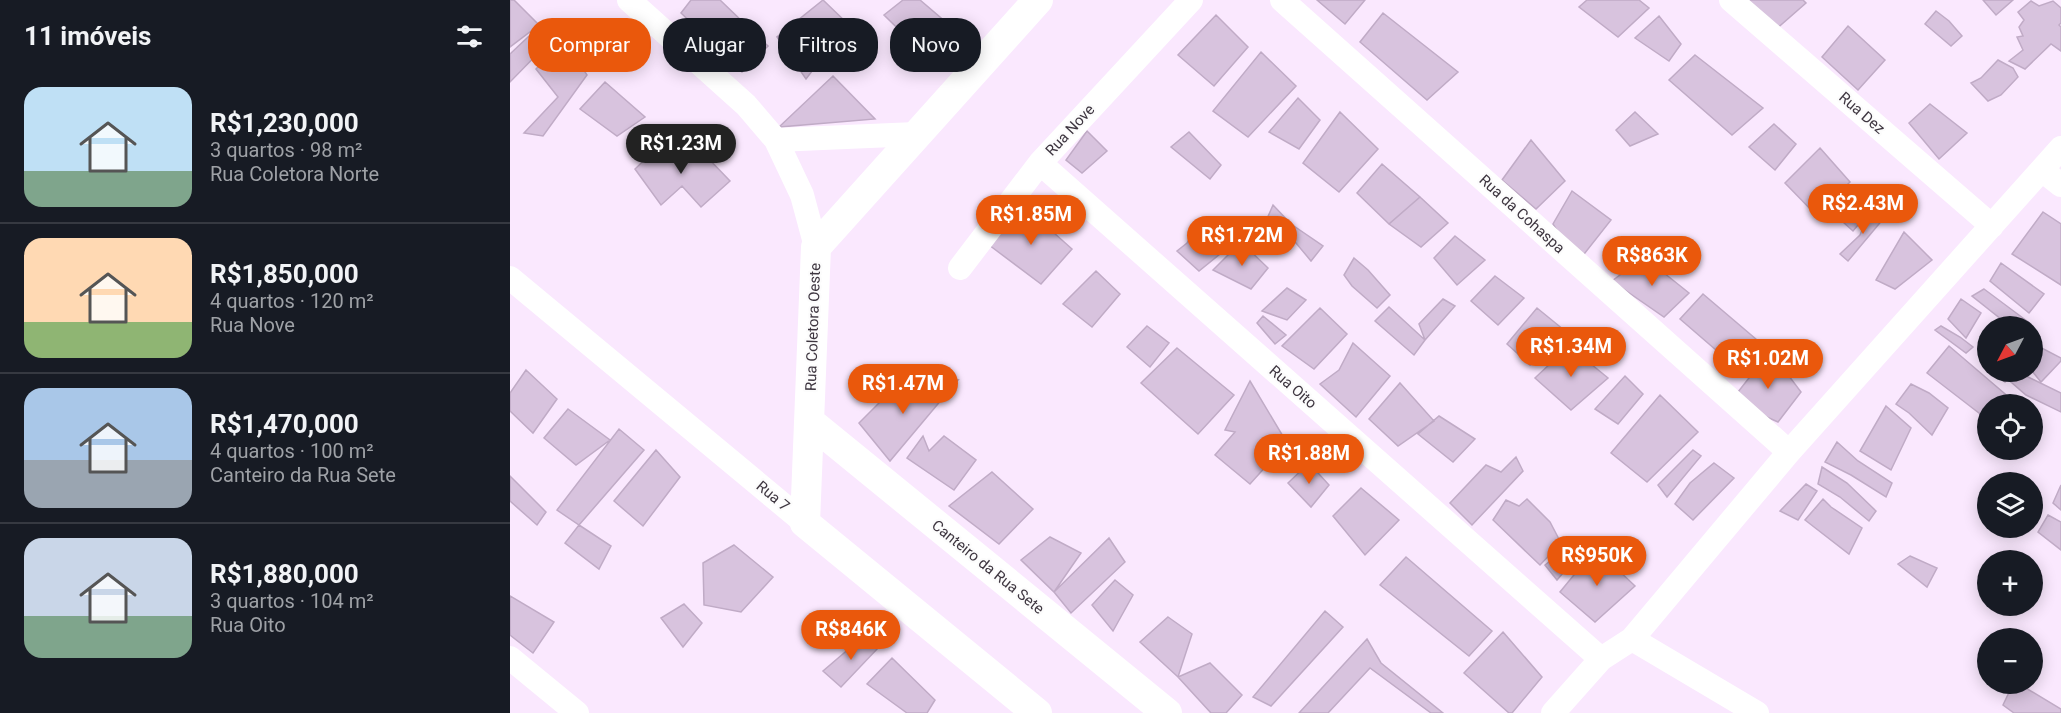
<!DOCTYPE html>
<html lang="pt">
<meta charset="utf-8">
<style>
body{margin:0;font-family:Roboto,sans-serif;background:#20242c;color:#f1f3f6;height:100vh;display:flex;flex-direction:column;font-size:22px;white-space:nowrap}
*{box-sizing:border-box;margin:0}
p{font-size:20px;color:#9ea1a6}
.icon{flex:none;width:33px;height:33px;fill:none;stroke:currentColor;stroke-width:2;stroke-linecap:round;stroke-linejoin:round}
.map{position:relative;flex:1;overflow:hidden}
.details{display:flex;flex-direction:column;background:#171b24;width:510px}
.details>*{flex:none}
.guide{position:absolute;left:18px;top:18px;width:570px;height:54px;display:flex;gap:12px}
.needle{width:39px;rotate:229deg}
.buttons{position:absolute;left:1467px;top:316px;display:grid;gap:12px}
.buttons a{display:grid;place-items:center;width:66px;height:66px;border-radius:50%;background:#171b24;box-shadow:0 3px 15px #0003;font-size:30px}
.price{position:absolute;translate:-50% -51px;padding:0 14px;border-radius:21px;background:#ea580c;color:#fff;font-size:20px;line-height:39px;filter:drop-shadow(0 2px 3px #0008)}
.price::after{content:'';position:absolute;left:50%;top:36px;width:18px;height:14px;margin-left:-9px;background:inherit;clip-path:polygon(0 0,100% 0,50% 100%)}
.price.selected{background:#222;color:#fff}
ul{padding:0;list-style:none}
li{display:flex;align-items:center;gap:18px;height:150px;padding:0 24px}
li+li{border-top:2px solid #363941}
li span{display:grid;place-items:center;flex:none;width:168px;height:120px;border-radius:18px;color:#555}
li>.icon{margin-inline-start:auto}
span .icon{width:72px;height:72px;fill:#fffc;stroke-width:1}
li b{font-size:26px}
h2{display:flex;justify-content:space-between;align-items:center;height:72px;padding:0 24px;font-size:26px}
.pill{padding:0 21px;border-radius:24px;background:#171b24;box-shadow:0 3px 15px #0003;font-size:21px;line-height:54px}
.pill.selected{background:#ea580c;color:#fff}
main{display:flex;flex:1;min-height:0}
.map>svg:first-child{display:block}
.building{fill:#d8c3de;stroke:#c0abc6;stroke-width:1.5}
.lines{fill:none;stroke-linecap:round;stroke-linejoin:round}
.minor{stroke:#fff;stroke-width:24}
.tertiary{stroke:#fff;stroke-width:30}
.labels{text-anchor:middle;stroke-width:4.5;stroke-linejoin:round;paint-order:stroke}
.street-label{font-size:15px;fill:#3e3640;stroke:#fcfcfc}
</style>
<main>
<section class="details">
<h2>11 imóveis<svg class="icon" aria-label="filters" viewBox="0 0 24 24"><path d="M4 7h16M4 17h16"/><circle cx="9" cy="7" r="2"/><circle cx="15" cy="17" r="2"/></svg></h2>
<ul>
<li><span style="background:linear-gradient(#bfe0f5 70%,#7fa58c 0)"><svg class="icon" aria-label="home" viewBox="0 0 24 24"><path d="M3 11l9-7 9 7M6 9v11h12V9"/></svg></span><div><b>R$1,230,000</b><p>3 quartos · 98 m²</p><p>Rua Coletora Norte</p></div></li>
<li><span style="background:linear-gradient(#ffd9b3 70%,#8fb573 0)"><svg class="icon" aria-label="home" viewBox="0 0 24 24"><path d="M3 11l9-7 9 7M6 9v11h12V9"/></svg></span><div><b>R$1,850,000</b><p>4 quartos · 120 m²</p><p>Rua Nove</p></div></li>
<li><span style="background:linear-gradient(#a9c7e8 60%,#9aa5b1 0)"><svg class="icon" aria-label="home" viewBox="0 0 24 24"><path d="M3 11l9-7 9 7M6 9v11h12V9"/></svg></span><div><b>R$1,470,000</b><p>4 quartos · 100 m²</p><p>Canteiro da Rua Sete</p></div></li>
<li><span style="background:linear-gradient(#c9d6e8 65%,#7fa58c 0)"><svg class="icon" aria-label="home" viewBox="0 0 24 24"><path d="M3 11l9-7 9 7M6 9v11h12V9"/></svg></span><div><b>R$1,880,000</b><p>3 quartos · 104 m²</p><p>Rua Oito</p></div></li>
</ul>
</section>
<div class="map">
<svg width="1551" height="713" viewBox="0 0 1551 713">
<rect width="100%" height="100%" fill="#fae8fe"/>
<!-- building -->
<path class="building" d="M0,0H4L29,25L0,47Z
M181,0H210L258,46L232,72L171,13Z
M313,0L338,24L296,79L267,37Z
M393,0H410L451,35L419,59L374,15Z
M807,0H855L835,24Z
M1077,0H1129L1139,8L1108,37L1069,7Z
M1229,0H1293L1296,3L1265,30Z
M1473,0H1503L1486,15Z
M1521,1L1529,6L1543,1L1551,8V23L1549,25L1551,27V51L1541,44L1515,69L1499,61L1513,50L1507,37L1513,36L1509,27L1514,20L1508,12Z
M1426,11L1439,21L1452,36L1441,46L1415,24Z
M873,13L948,72L917,100L850,42Z
M706,15L738,47L704,86L668,55Z
M1149,16L1171,44L1159,61L1125,38Z
M36,20L47,34L0,82V54Z
M1338,26L1375,60L1348,90L1312,57Z
M54,39L77,75L33,136L14,133L48,97L26,69Z
M751,52L786,86L738,137L703,111Z
M1185,55L1253,108L1222,135L1159,80Z
M1488,60L1503,68L1508,77L1491,95L1478,101L1461,83L1471,78Z
M323,76L365,119L269,127Z
M95,82L135,117L107,136L70,109Z
M788,98L810,120L789,149L759,132Z
M1420,104L1457,133L1429,159L1399,123Z
M830,112L868,149L829,192L793,163Z
M1125,112L1148,134L1120,146L1106,130Z
M1264,124L1286,144L1265,170L1239,147Z
M577,131L597,151L572,173L556,160Z
M679,132L711,165L700,179L661,147Z
M1021,140L1055,181L1026,209L992,180Z
M153,142L177,159L193,153L220,181L191,207L172,186L151,205L125,169Z
M1310,148L1340,182L1306,215L1275,183Z
M872,164L910,197L879,224L847,193Z
M1062,191L1101,220L1067,263L1043,224Z
M1341,193L1360,211L1343,231L1324,214Z
M910,197L938,223L911,247L879,224Z
M763,205L781,224L813,246L801,261L781,237L756,221Z
M515,207L562,249L531,284L479,245Z
M1360,211L1374,218L1338,261L1330,254L1350,235Z
M1533,212L1551,224V285L1502,254Z
M688,223L715,250L689,271L667,251L677,243Z
M1394,232L1422,260L1385,289L1366,280Z
M945,236L975,260L947,285L924,258Z
M731,242L758,268L741,289L703,270Z
M1134,257L1179,293L1154,317L1102,281Z
M844,258L858,270L880,295L867,308L842,286L834,275Z
M1491,263L1534,294L1519,313L1480,281Z
M586,271L610,294L582,327L553,304Z
M985,276L1014,298L988,325L961,301Z
M777,288L796,300L777,320L752,311Z
M1474,289L1521,324L1515,327H1501L1462,296Z
M1193,294L1260,351L1235,375L1170,319Z
M933,299L945,306L915,340L909,324Z
M1451,299L1471,313L1456,338L1438,319Z
M879,307L915,340L904,355L865,321Z
M810,308L837,334L804,369L772,346Z
M1027,308L1054,330L1020,365L997,344Z
M753,316L776,335L765,344L747,323Z
M637,326L659,343L640,367L617,347Z
M1431,326L1450,337L1463,347L1456,353L1425,330Z
M843,343L880,376L846,417L810,384L829,370Z
M1522,343L1551,358V361L1531,382L1522,371Z
M1059,346L1098,378L1061,410L1025,378Z
M1439,346L1508,405H1478V420L1417,373Z
M667,348L724,395L688,434L631,383Z
M1260,351L1291,392L1268,422L1221,401Z
M16,370L47,399L23,433L0,411V393Z
M1482,372H1505L1495,382Z
M1512,374L1551,393V412L1516,395L1501,382Z
M1115,376L1133,394L1108,424L1085,409Z
M448,380L380,461L349,423L383,389Z
M740,381L777,443L740,484L705,455L725,432L715,430Z
M890,383L924,421L888,446L859,419Z
M1401,384L1419,393L1438,408L1422,435L1399,413L1386,404Z
M1150,395L1188,432L1137,482L1101,453Z
M1376,406L1401,428L1381,470L1350,451Z
M58,409L100,440L66,465L34,438Z
M929,416L965,439L943,462L908,434Z
M109,429L134,450L69,525L47,510Z
M413,436L419,451L434,436L466,460L444,490L397,458Z
M1327,442L1348,461L1382,483L1376,497L1341,475L1315,462Z
M146,450L170,477L133,526L104,501Z
M1183,450L1191,456L1157,497L1148,485Z
M1006,457L1013,471L962,525L940,503L976,465L991,472Z
M799,463L819,485L801,507L778,483Z
M1204,463L1224,478L1183,520L1165,504L1180,483Z
M1312,467L1337,483L1366,511L1359,521L1330,497L1308,484Z
M482,472L523,509L489,544L439,506Z
M0,476L36,512L27,525L0,501Z
M1296,484L1307,491L1288,520L1270,511Z
M1551,485V510L1543,503Z
M851,488L889,520L855,555L823,516Z
M1017,499L1040,522L1051,543L1030,565L983,520L996,500L1009,506Z
M1313,499L1321,507L1352,528L1339,554L1295,520Z
M1538,515L1551,522V550L1528,532Z
M69,525L101,546L89,569L55,543Z
M540,537L571,553L544,592L511,560Z
M599,538L615,562L561,613L544,592Z
M224,545L263,577L231,612L194,605L193,563Z
M1055,549L1065,559L1047,580L1035,565Z
M1082,553L1106,568L1125,586L1085,622L1050,592Z
M1400,556L1427,568L1417,587L1388,564Z
M896,557L982,631L959,656L870,585Z
M605,580L623,595L603,631L582,605Z
M0,596L44,622L23,653L0,635Z
M174,604L192,623L173,647L151,618Z
M815,611L833,627L761,706L743,697Z
M658,617L682,634L668,677L630,642Z
M993,632L1032,677L1002,713H999L954,673Z
M354,636L370,646L331,687L313,671Z
M857,639L871,663L933,713H921L860,668L818,713H789Z
M382,658L425,700L417,713H397L357,684Z
M700,663L732,695L716,713H701L668,677Z
M1503,684H1509L1551,709V713H1504L1493,705Z"/>
<g class="lines">
<!-- minor -->
<path class="minor" d="M119,0L236,105L266,140L292,195L306,247
M772,0L1279,452
M1221,0L1482,226
M266,140L406,134
M530,163L1091,659
M1532,170L1551,185
M450,268L530,163L681,0
M0,278L295,523
M1122,639L1247,713
M0,658L67,713
M1043,713L1091,659L1122,639L1279,452L1551,148"/>
<!-- tertiary -->
<path class="tertiary" d="M299,421L657,713
M527,713L295,523L306,247L528,0"/>
</g>
<g class="labels">
<!-- street labels -->
<g class="street-label">
<text transform="translate(1352 113) rotate(41)" y="5">Rua Dez</text>
<text transform="translate(560 130) rotate(-47)" y="5">Rua Nove</text>
<text transform="translate(1012 214) rotate(42)" y="5">Rua da Cohaspa</text>
<text transform="translate(303 327) rotate(-88)" y="5">Rua Coletora Oeste</text>
<text transform="translate(783 387) rotate(41)" y="5">Rua Oito</text>
<text transform="translate(263 496) rotate(40)" y="5">Rua 7</text>
<text transform="translate(478 567) rotate(39)" y="5">Canteiro da Rua Sete</text>
</g>
</g>
</svg>
<div class="buttons">
<a><svg class="needle" viewBox="-14 -14 28 28"><path d="M0-13l5 13h-10z" fill="#e53935"/><path d="M0 13l5-13h-10z" fill="#9ea1a6"/></svg></a>
<a><svg class="icon" aria-label="locate" viewBox="0 0 24 24"><circle cx="12" cy="12" r="6"/><path d="M12 2v4M12 18v4M2 12h4M18 12h4"/></svg></a>
<a><svg class="icon" aria-label="layers" viewBox="0 0 24 24"><path d="M12 4l9 5-9 5-9-5zM3 14l9 5 9-5"/></svg></a>
<a>+</a>
<a>−</a>
</div>
<b class="price selected" style="left:171px;top:175px">R$1.23M</b>
<b class="price" style="left:1353px;top:235px">R$2.43M</b>
<b class="price" style="left:521px;top:246px">R$1.85M</b>
<b class="price" style="left:732px;top:267px">R$1.72M</b>
<b class="price" style="left:1142px;top:287px">R$863K</b>
<b class="price" style="left:1061px;top:378px">R$1.34M</b>
<b class="price" style="left:1258px;top:390px">R$1.02M</b>
<b class="price" style="left:393px;top:415px">R$1.47M</b>
<b class="price" style="left:799px;top:485px">R$1.88M</b>
<b class="price" style="left:1087px;top:587px">R$950K</b>
<b class="price" style="left:341px;top:661px">R$846K</b>
<div class="guide">
<a class="pill selected">Comprar</a>
<a class="pill">Alugar</a>
<a class="pill">Filtros</a>
<a class="pill">Novo</a>
</div>
</div>
</main>
